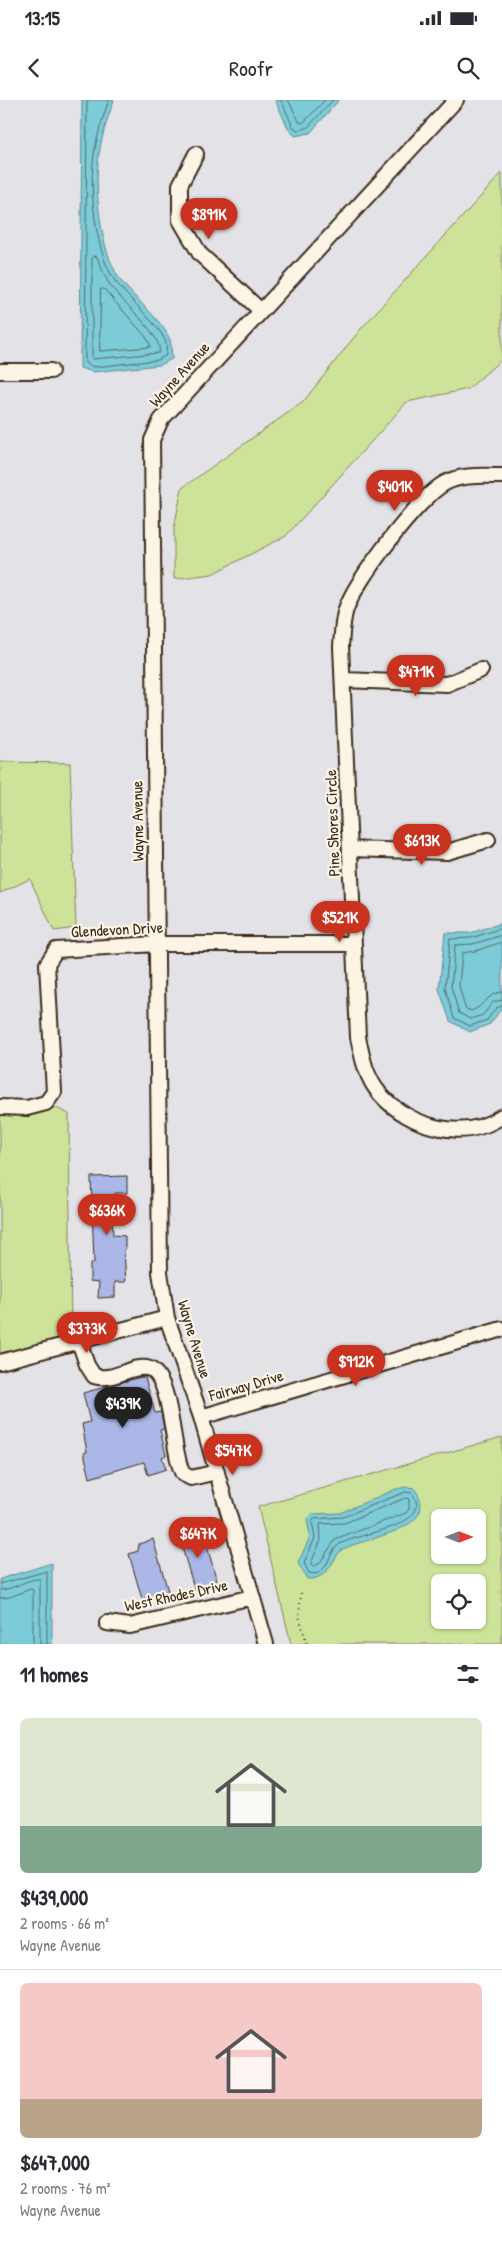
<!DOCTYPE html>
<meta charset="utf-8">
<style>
body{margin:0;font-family:"Patrick Hand",sans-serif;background:#f2f2f3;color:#2b2b33;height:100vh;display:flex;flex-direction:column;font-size:19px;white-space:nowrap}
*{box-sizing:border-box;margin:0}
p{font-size:16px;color:#7c7c81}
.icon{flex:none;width:28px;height:28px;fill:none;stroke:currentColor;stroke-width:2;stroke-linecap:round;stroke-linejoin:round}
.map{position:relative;height:1544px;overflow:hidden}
.details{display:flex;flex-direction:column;background:#fff;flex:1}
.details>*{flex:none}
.needle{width:32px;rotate:90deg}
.fabs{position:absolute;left:431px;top:1409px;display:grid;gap:10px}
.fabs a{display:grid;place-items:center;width:55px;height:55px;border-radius:8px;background:#fff;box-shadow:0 1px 4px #0004;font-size:25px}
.price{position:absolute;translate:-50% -42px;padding:0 11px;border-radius:18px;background:#c8321e;color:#fff;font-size:16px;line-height:32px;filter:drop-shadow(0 1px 2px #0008)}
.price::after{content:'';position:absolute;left:50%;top:30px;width:15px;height:11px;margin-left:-8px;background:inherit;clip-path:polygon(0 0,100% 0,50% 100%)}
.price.selected{background:#222;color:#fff}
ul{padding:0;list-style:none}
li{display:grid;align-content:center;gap:10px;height:265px;padding:0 20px}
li+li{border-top:1px solid #e1e1e2}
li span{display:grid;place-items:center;height:155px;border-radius:8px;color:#555}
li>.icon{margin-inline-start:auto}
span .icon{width:90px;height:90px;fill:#fffc;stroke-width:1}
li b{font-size:21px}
h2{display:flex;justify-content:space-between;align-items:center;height:60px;padding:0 20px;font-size:21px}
.status{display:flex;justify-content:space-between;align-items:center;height:35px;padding:0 25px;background:#fff;direction:ltr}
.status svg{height:14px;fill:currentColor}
header{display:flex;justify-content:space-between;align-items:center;height:65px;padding:0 20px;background:#fff;font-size:22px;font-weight:600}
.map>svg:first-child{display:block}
.green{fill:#cce399;stroke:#84865c;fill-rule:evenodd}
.water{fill:#7bcbd8;stroke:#618b8e}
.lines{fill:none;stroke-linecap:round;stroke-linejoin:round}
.shore{stroke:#556a68;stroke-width:1}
.building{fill:#aab7e7;stroke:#3b2a1e}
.minor-casing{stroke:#3b2a1e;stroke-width:18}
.path{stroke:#3b2a1e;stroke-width:2;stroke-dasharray:1 4;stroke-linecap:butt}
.minor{stroke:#fcf5e5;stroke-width:14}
.labels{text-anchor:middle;stroke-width:4.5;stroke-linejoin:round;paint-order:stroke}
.street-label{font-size:16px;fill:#3b2a1e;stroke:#fcf5e5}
</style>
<div class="status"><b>13:15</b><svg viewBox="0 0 49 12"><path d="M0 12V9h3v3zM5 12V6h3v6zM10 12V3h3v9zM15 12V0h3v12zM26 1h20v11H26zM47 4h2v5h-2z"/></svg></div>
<header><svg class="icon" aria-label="back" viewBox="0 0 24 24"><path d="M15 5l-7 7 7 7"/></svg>Roofr<svg class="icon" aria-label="search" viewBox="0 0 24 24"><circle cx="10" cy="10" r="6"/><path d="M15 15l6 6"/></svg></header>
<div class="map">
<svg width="502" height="1544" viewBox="0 0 502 1544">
<rect width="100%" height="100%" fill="#e3e2e6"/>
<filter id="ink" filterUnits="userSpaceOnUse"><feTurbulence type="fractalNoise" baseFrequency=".02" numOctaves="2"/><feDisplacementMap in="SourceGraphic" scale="10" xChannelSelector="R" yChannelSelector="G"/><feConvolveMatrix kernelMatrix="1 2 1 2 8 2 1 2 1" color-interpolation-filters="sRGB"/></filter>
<g filter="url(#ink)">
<!-- green -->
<path class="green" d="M502,73V259L468,289L407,302L286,436L212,474L174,479V428L182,388L303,302L359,231Z
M0,662L70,663L76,828L54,831L30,779L0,793Z
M46,1003L69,1014L71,1243L0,1263V1007Z
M502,1337V1544H291L258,1407ZM440,1418H478V1455H440ZM440,1482H478V1520H440Z"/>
<!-- water -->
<path class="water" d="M82,0H114C107,20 100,41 98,63C95,95 101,151 119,178C132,197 163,220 170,240C172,245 171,253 172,259L160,265L93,272L80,268Z
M275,0H339L310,33L295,36L289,30Z
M502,823V908L490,924L470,932L450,921L439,889L445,833H470Z
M407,1387L414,1388C445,1430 364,1437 341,1450C331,1463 327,1480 307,1479L298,1463L310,1437L307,1419L312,1414L340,1413L396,1389Z
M52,1463V1544H0V1479Z"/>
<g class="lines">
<!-- shore -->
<path class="shore" d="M87,0L85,263L94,267L158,260L166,255C166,251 167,247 166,243C163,229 126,196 115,181C96,154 90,96 93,63C95,41 102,20 109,0
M281,0L293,27L298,30L307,28L333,0
M288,0L300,23L304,22L325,0
M94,156L97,157C101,166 104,175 108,182C118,199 164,235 159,253L92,259V159Z
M101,189H104L146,237L150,244V247L100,251Z
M502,828L471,838L450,839L445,888L454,918L470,926L487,920L496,908L502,906
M502,835L473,844L455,845L451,887L459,913L470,919L483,915L493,902L502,900
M502,842L475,851L462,853L459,886L465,908L471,911C484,907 487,893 502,892
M406,1392L412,1393C437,1428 352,1433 337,1446C328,1454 327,1478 309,1473L304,1463L315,1438L312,1422L314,1419L342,1417Z
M406,1398L409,1399V1409L406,1413L335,1440L319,1464L312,1466L311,1463L321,1440L320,1424L344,1423Z
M0,1484L47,1471V1544
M0,1490C14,1490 27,1478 40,1479V1544
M0,1498L10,1497L30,1489L33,1490V1544"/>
</g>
<!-- building -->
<path class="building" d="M127,1076V1093H115L116,1112H112L113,1135L125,1136V1150H124L126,1182H115V1197L98,1198L99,1182L90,1181V1163H94L91,1077Z
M141,1277H145L155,1313L161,1312L164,1329L160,1330L166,1355L162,1357L166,1369L148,1375L144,1362L90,1378L84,1353L87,1352L82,1324L90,1322L83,1293Z
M202,1428L218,1485L195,1491L178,1434Z
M153,1439L170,1498L157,1502L154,1498L142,1499L129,1454L138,1451L139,1444Z"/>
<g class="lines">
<!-- minor casing -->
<g class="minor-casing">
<path id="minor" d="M196,54L180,85V120L200,154L260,210
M0,271H51
M502,376C483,376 462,374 445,383C419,397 356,480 346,509C342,521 342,534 341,547L358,937C362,957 366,978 380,994C409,1027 464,1043 502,1016
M344,580L447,584L481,570
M350,749L447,752L488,740
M0,1007L27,1008L46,1003L54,992L47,864L56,850L156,844H354
M79,1241L87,1265L94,1276C115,1282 129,1265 147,1268C173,1273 171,1353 183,1374L191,1378L217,1372
M0,1262L167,1218
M201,1317L502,1229
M107,1523L130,1526L252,1497
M266,1544L201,1317L167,1218L160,1172L152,340L161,320L456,0"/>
</g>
<!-- path -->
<path class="path" d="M301,1493L299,1516L307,1544"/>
<!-- minor -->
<use href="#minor" class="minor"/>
</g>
</g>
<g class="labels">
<!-- street labels -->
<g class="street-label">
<text transform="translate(179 274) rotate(-48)" y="6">Wayne Avenue</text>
<text transform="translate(137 721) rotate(-91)" y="6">Wayne Avenue</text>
<text transform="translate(332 723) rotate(-92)" y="6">Pine Shores Circle</text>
<text transform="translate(117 829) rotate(-3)" y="6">Glendevon Drive</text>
<text transform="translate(195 1239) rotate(73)" y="6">Wayne Avenue</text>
<text transform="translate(246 1285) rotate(-16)" y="6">Fairway Drive</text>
<text transform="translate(176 1495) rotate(-12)" y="6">West Rhodes Drive</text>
</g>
</g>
</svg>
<div class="fabs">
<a><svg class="needle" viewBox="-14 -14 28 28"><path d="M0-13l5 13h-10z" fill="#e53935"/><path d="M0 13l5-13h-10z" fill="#7c7c81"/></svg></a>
<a><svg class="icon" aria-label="locate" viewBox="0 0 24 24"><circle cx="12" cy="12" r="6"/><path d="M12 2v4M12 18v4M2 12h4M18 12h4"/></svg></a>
</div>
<b class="price" style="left:209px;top:140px">$891K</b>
<b class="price" style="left:395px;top:412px">$401K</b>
<b class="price" style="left:416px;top:597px">$471K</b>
<b class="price" style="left:422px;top:766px">$613K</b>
<b class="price" style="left:340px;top:843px">$521K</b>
<b class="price" style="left:107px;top:1136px">$636K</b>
<b class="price" style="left:87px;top:1254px">$373K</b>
<b class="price" style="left:356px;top:1287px">$912K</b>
<b class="price selected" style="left:123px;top:1329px">$439K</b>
<b class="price" style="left:233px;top:1376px">$547K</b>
<b class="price" style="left:198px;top:1459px">$647K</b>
</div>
<section class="details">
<h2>11 homes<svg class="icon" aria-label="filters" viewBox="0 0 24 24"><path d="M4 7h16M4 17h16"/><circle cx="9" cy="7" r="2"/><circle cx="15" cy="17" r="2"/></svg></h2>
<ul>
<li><span style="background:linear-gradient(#dfe7d0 70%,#7fa58c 0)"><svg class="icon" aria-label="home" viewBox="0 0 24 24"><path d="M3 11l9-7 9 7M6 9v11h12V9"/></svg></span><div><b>$439,000</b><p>2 rooms · 66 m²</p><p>Wayne Avenue</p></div></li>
<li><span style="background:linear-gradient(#f6c9c9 75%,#b9a48a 0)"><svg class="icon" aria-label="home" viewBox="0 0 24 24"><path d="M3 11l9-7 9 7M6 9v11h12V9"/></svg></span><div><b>$647,000</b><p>2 rooms · 76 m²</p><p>Wayne Avenue</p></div></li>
</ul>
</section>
